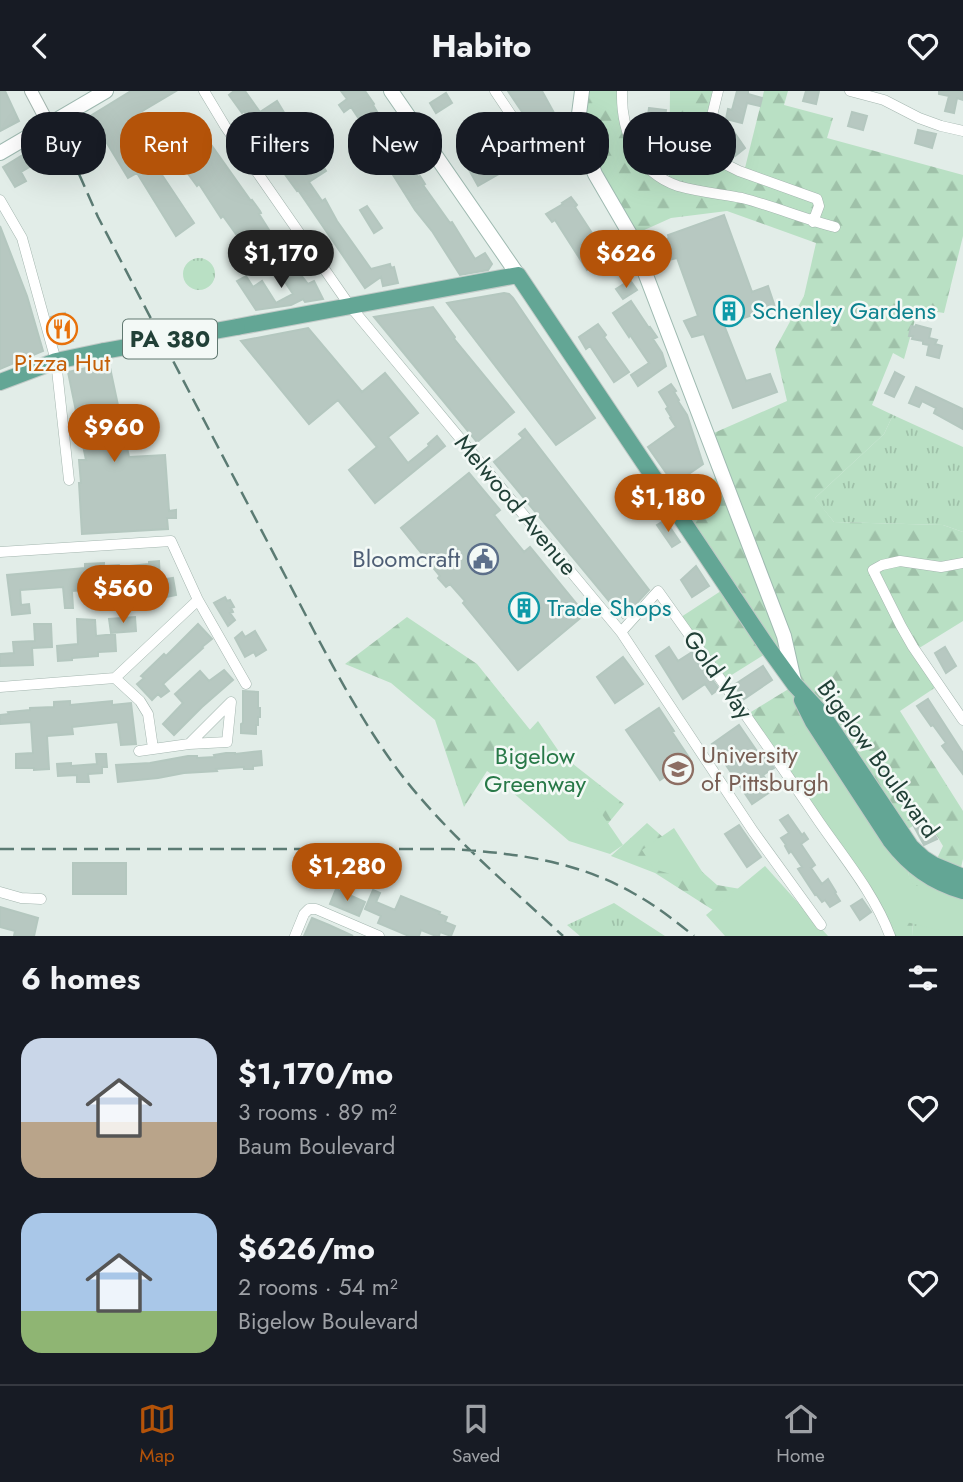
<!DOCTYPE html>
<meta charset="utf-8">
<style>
body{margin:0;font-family:Jost,sans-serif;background:#242831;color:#f1f3f6;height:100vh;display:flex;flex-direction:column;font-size:26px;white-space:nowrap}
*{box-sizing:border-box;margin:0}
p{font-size:23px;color:#9ea1a6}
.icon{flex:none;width:38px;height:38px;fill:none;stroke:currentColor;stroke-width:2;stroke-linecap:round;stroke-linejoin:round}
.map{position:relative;height:845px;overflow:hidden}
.side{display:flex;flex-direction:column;background:#171b24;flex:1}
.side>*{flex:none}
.guide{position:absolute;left:21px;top:21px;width:922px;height:63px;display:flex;gap:14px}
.price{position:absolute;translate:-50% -60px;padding:0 16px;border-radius:24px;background:#b45309;color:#fff;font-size:23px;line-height:46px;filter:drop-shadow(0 2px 4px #0008)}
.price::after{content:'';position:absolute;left:50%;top:42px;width:21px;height:16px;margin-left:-10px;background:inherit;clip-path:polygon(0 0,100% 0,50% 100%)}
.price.current{background:#222;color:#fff}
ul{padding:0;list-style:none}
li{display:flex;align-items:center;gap:21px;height:175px;padding:0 21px}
li span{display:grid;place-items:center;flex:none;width:196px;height:140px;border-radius:21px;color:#555}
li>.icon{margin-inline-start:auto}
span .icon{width:84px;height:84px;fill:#fffc;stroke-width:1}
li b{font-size:30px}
h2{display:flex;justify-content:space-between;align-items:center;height:84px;padding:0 21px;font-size:30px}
.tag{padding:0 24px;border-radius:28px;background:#171b24;box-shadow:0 7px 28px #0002;font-size:24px;line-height:63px}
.tag.current{background:#b45309;color:#fff}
header{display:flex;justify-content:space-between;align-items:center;height:91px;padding:0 21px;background:#171b24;font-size:32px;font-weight:700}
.tabs{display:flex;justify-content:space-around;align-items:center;height:98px;border-top:2px solid #363941;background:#171b24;font-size:19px;color:#9ea1a6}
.tabs a{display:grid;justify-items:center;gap:4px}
.tabs .current{color:#b45309}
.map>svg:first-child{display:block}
.grass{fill:url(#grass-tufts)}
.forest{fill:url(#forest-firs)}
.park{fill:#b9e0c4}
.building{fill:#b7c8c1;stroke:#b4c7bf;stroke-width:2}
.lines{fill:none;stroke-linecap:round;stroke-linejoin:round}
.minor-casing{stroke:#a4b6af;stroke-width:11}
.tertiary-casing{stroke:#a4b6af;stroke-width:14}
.secondary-casing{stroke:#9fbab1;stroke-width:16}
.primary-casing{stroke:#c1cac7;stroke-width:18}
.minor{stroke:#fff;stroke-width:10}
.tertiary{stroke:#fff;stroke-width:12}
.secondary{stroke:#fff;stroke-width:14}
.primary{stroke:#63a695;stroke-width:16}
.rail{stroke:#5b7b73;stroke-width:2.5;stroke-dasharray:14 7;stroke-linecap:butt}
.primary-bridge-casing{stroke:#c1cac7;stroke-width:18;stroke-linecap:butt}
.primary-bridge{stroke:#63a695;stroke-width:16}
.labels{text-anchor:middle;stroke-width:5;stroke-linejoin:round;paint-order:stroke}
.shield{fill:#f3f9f6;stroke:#607870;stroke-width:2}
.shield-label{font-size:23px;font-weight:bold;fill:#214037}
.culture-label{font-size:24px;fill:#0d838f;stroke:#f3f9f6;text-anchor:start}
.food-label{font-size:24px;fill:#c56008;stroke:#f3f9f6}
.street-label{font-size:24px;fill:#214037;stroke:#f3f9f6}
.service-label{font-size:24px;fill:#4e5e75;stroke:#f3f9f6;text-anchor:end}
.education-label{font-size:24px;fill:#785e54;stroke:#f3f9f6;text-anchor:start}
.park-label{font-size:24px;fill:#287948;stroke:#f3f9f6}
</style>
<header><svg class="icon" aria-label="back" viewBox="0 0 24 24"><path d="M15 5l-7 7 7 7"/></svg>Habito<svg class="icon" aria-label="heart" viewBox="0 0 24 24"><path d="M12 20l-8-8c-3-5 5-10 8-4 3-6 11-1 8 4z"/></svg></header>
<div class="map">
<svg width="963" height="845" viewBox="0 0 963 845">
<defs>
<pattern id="grass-tufts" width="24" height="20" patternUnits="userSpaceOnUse" patternTransform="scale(1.75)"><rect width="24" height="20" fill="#b9e0c4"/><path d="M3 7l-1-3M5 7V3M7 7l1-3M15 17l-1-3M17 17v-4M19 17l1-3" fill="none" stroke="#9fc1a9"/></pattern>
<pattern id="forest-firs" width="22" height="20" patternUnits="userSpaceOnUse" patternTransform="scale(1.75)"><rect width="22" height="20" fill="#b9e0c4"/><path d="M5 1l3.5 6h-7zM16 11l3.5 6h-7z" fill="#9fc1a9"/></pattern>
</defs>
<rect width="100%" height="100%" fill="#e2ede8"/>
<!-- grass -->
<path class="grass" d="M183 183a16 16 0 1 1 32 0a16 16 0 1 1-32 0Z
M893,324L963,356V441L943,434L834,431L816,409L815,407L884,343Z
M908,771L948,795L963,845H913Z
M614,812L665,845H580L567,834Z"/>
<!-- forest -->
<path class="forest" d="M582,0H622L632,57L669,90L670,0H718L708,41L713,61L744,81L764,0H788L784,14L833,27L827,47L963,84V145L944,222L918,218L904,268L893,262L872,314L893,324L884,343L815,407L834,431L943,434L963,441V530L916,559L939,594L900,620L963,720V768L959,785L934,774L943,755L926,727L890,749L908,771L913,845H890L885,832L746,624L795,594L770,560L722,590L678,528L727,496L670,413L722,383L707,345L787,310L775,258L804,205L816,152L727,120L671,127L631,145L595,83Z
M407,526L477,573L531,640L624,713L593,751L487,680L464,716L435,629L391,592L345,573Z
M647,732L717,794L770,803L713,819L655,782L611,765Z"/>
<!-- park -->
<path class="park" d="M538,630L623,754L610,763L569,750L490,682Z
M806,636L914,794L963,807V845L890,827L774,657Z
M674,737L712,796L654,778L642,759Z
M765,775L828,845H725L706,824Z"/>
<!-- building -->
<path class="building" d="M0,0H5L19,30L0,40Z
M131,0H176L129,28L155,71L154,72L194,132L176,145L137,82L128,87L102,44L99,46L87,27Z
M234,0H245L260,21L277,10L300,48L307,44L319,62L316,64L326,80L309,91L322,110L325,108L337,130L371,178L390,173L391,177L394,176L398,192L383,195L381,186L365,197L298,99L297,100L281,78L258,39L255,40L244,20L242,22L229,4Z
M341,0H365L374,13L373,14L382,29L403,60L400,62L418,86L420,85L425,93L423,94L450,132L452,131L475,168L485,162L492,173L488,179L460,184L432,140L415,119L393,84L395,83L388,72L359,32L361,31L351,16L344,21L339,14L347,8Z
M508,0H542L559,31L563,29L570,43L569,46L573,53L551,64Z
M737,0H748V3L762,7L760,15L747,12L742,32L726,28L728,18L732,19Z
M806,0H819L816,13L803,10Z
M939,0H963V9L957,7L954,22L945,20L949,5L939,3Z
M446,2L452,12L436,22L430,12Z
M649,17L666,19L663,39L646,37Z
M852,21L867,25L863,39L848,35Z
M732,38L745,57L735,65L721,46Z
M918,39L936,43L932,57L915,52Z
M205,45L251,110L252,109L260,120L261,122L259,123L281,158L270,166L254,146L243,153L223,125L221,127L199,93L197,95L175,65Z
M519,48L528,64L519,69L520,71L478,95L468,77Z
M36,56L43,68L21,81L26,90L15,96L3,76Z
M571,106L577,114L575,116L603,159L598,162L603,169L587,179L555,129L552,131L546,123L563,113L562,112Z
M367,115L382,137L374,142L360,119Z
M724,124L752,201L768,195L775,216L724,234L746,290L770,283L777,301L733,317L704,243L692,246L684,230L698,225L677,167L664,170L655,153L669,147L668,144Z
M0,135L27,205L43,260L0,278Z
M290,170L308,193L314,190L323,208L305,211L303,208L291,214L256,219L237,190L246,185L253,196L262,190L276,212L293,203L277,179Z
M630,189L637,199L623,208L616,198Z
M504,202L509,203L513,207L595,327L556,354L447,212Z
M631,210L649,237L650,236L657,246L653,248L662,262L666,275L638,295L631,284L649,272L630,244L629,246L613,222Z
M433,216L455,246L454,248L514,321L477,351L374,226Z
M65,222L73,250L59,253L51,226Z
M598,233L606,244L604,246L629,281L614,291L590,255L586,258L579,246Z
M916,234L931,238L929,247L937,249L935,253L942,255L939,267L927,264L929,254L923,253V250L912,248L913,245H909L911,235L915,236Z
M308,237L362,301L385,282L418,322L388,346L408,372L429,355L428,353L437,345L445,355L375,412L349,379L377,356L338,309L309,333L241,250Z
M109,272L129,366L165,364L169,420L176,419V427H167L168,438L82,443L79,392H81L79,369H86L68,281Z
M895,281L904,286L894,306L885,302Z
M671,293L676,300L674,301L679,309L678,310L687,324L703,373L674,393L648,356L676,336L670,327L671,326L666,318L668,316L659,301Z
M916,296L963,318V338L934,322L936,317L922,310L919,316L909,312Z
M525,338L649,499L623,527L494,371L523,347L519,343Z
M469,382L500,419L494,424L524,461L530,456L585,523L518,579L463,512L465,510L450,493L446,496L438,487L440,485L401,437Z
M665,429L680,451L672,456L657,434Z
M159,470L160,489L173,487L176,504L152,509H142L141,500L114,502V495L83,496V499L72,500L73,517H65L63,496L20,499L21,514L29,513L30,522L12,524L7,484L85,477V473L104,472V475L119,474L120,476L149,473V471Z
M696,475L709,495L692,506L681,489Z
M225,506L227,510L230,509L234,516L231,517L233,521L230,522L235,529L228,535L214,512Z
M135,526L136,540L111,542L109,528Z
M77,528L95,529L96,545L115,543L116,560L98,561V565L72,567V569L58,570L57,555L78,553Z
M34,533H51L52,556L32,557L33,574L0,575V563L14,562L13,551L35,550Z
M198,533L212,548L202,556L203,557L163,593L169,600L161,606L158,603L152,609L137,593L144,587L141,585L164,563L166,565Z
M255,540L266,559L256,565L254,561L245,566L235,547L242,541L245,546Z
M669,556L678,570L692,561L719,598L712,603L705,593L683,608L656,565Z
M945,556L956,575L946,582L935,562Z
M623,566L643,593L615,612L597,586Z
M763,575L772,589L744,608L734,594Z
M224,579L233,589L202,616L174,644L163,633L183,612L175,603L200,580L209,590Z
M243,600L258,601V617H260V626H258V634H256V643L241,642V633L243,632Z
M928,608L963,662V683L942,655L946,652L933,634L931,635L917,615Z
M70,610V614L112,610V614L131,612L136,653L121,654L118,631L72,636L73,643L47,645L49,678L34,679V677H16V663L33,662L31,631L0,633V624L9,623L8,621L30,619V617L54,616V611Z
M659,617L674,640L672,641L690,668L660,689L626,639Z
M739,634L761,666L764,663L774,677L763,684L773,699L752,713L712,653Z
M261,660L262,674L253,675V678H244V676L216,678L217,680L184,682L158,687L118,691L116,674L150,672L188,665H197V667L215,666L214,664L226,662H235V663Z
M96,663H106L107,676H102V682L88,683L89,691H77V684L58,685L57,673L71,672V675L97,673Z
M788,724L802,744L804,742L808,748L801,753L815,774L811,777L822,793L828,788L836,801L835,802L840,810L830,816L825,809L822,811L816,803L815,804L798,778L802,776L791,760L789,762L785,755L786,754L781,747L789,742L780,729Z
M914,725L928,744L933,741L937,748L924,754L910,728Z
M739,734L761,766L747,776L725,743Z
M73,772H126V803H73Z
M336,798L365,811L359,825L330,813Z
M373,799L380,802L376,811L395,819L401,805L440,821L439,823L447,826L445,831L455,835L451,845L440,841L439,845H436L421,839L419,845H409L378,832L381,825L365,818Z
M862,808L871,821L860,829L851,815Z
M0,816L38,827L34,845H14L15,840L0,836Z
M312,827L329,834L353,845H304Z"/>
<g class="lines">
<!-- minor casing -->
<g class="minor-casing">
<path id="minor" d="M204,0L225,35L350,215L621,541L753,740L821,834
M495,0L534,58
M622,0C621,41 637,81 678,95C699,101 721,103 742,107C773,115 804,128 835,136
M718,0L708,41L713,61L723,72L739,80L817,108L819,115L813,131
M850,0L884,9L919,27L941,35L963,40
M0,109L22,147L56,270L69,389
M0,461L171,450L198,509L246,593
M963,472L941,476L900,470L882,474L873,479L901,535L913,556L963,629
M621,541L658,500C713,577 767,654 820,732C845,768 875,804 890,845
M115,587L140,610L148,623L153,657
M0,596L115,587L198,509
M189,653L231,611
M139,660L189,653L227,651L231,611
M0,801L21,807L41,808
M295,845L304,823L309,818H316L379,845"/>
</g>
<!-- tertiary casing -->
<g class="tertiary-casing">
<path id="tertiary" d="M31,0L49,34"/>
</g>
<!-- secondary casing -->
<g class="secondary-casing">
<path id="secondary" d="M391,0L518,184
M582,0L579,23L584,54L595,83L631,145L784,545L795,594
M0,62L106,0"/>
</g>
<!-- primary casing -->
<g class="primary-casing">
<path id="primary" d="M237,236L518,184L766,554L795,594L822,623L911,756L923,767L934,774L963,786
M0,291L56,270L104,260
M802,609L813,631L890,749C910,775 932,791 963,800"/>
</g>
<!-- minor -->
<use href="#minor" class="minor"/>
<!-- tertiary -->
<use href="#tertiary" class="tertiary"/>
<!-- secondary -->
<use href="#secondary" class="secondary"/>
<!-- primary -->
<use href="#primary" class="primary"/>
<!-- rail -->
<path class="rail" d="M79,83L98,126L314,540C340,589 367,638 400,682C447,743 507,793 563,845
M0,758H452C515,762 577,770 633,802C655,814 674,829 694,845"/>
<!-- primary-bridge casing -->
<g class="primary-bridge-casing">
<path id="primary-bridge" d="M104,260L237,236"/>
</g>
<!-- primary-bridge -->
<use href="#primary-bridge" class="primary-bridge"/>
</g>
<!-- icons -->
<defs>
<g id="building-ring" transform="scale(1.575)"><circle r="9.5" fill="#f3f9f6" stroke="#0f9aa8" stroke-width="1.5"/><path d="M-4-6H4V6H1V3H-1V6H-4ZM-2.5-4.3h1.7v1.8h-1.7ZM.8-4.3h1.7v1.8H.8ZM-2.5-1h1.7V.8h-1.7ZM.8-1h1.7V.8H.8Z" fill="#0f9aa8"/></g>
<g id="restaurant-ring" transform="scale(1.575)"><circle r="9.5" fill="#f3f9f6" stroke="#e8710a" stroke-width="1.5"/><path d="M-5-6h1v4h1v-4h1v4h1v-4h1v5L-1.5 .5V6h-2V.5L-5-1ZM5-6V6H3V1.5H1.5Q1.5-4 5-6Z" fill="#e8710a"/></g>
<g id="civic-ring" transform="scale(1.575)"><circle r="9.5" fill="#f3f9f6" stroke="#5c6f8a" stroke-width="1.5"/><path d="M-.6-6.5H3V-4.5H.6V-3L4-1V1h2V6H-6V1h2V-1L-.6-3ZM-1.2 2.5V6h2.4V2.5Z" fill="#5c6f8a"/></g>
<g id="university-ring" transform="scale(1.575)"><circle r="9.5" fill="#f3f9f6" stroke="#8d6e63" stroke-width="1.5"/><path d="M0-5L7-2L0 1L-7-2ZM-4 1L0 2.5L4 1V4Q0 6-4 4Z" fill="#8d6e63"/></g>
</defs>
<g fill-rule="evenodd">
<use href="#building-ring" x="729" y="220"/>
<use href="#restaurant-ring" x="62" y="238"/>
<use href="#civic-ring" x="483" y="468"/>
<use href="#building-ring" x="524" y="517"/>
<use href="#university-ring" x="678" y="678"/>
</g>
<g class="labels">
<!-- shield labels -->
<rect class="shield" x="123" y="228.5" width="94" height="39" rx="5"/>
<g class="shield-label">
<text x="170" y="256">PA 380</text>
</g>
<!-- culture labels -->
<g class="culture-label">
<text x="752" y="228">Schenley Gardens</text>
<text x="547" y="525">Trade Shops</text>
</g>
<!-- food labels -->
<g class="food-label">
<text x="62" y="280">Pizza Hut</text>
</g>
<!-- street labels -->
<g class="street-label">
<text transform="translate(516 414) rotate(50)" y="8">Melwood Avenue</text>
<text transform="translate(718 584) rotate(55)" y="8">Gold Way</text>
<text transform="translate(878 668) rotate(54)" y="8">Bigelow Boulevard</text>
</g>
<!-- service labels -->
<g class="service-label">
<text x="460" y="476">Bloomcraft</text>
</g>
<!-- education labels -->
<g class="education-label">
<text x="701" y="672">University<tspan x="701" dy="28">of Pittsburgh</tspan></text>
</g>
<!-- park labels -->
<g class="park-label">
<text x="535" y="673">Bigelow<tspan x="535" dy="28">Greenway</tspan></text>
</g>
</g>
</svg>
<b class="price current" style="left:281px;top:199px">$1,170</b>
<b class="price" style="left:626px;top:199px">$626</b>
<b class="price" style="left:114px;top:373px">$960</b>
<b class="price" style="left:668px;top:443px">$1,180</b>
<b class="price" style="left:123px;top:534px">$560</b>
<b class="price" style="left:347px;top:812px">$1,280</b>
<div class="guide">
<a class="tag">Buy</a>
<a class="tag current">Rent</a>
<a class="tag">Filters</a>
<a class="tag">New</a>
<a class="tag">Apartment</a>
<a class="tag">House</a>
</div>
</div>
<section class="side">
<h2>6 homes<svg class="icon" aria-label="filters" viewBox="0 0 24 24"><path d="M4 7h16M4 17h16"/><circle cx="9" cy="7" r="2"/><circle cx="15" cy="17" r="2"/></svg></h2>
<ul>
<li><span style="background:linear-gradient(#c9d6e8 60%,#b9a48a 0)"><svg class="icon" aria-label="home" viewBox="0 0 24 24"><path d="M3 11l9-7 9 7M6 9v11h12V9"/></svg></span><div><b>$1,170/mo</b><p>3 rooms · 89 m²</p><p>Baum Boulevard</p></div><svg class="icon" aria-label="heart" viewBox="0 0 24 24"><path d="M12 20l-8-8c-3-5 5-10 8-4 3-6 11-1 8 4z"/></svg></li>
<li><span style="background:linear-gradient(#a9c7e8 70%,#8fb573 0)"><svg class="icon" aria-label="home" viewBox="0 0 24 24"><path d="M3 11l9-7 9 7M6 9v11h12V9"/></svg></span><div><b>$626/mo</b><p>2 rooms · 54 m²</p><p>Bigelow Boulevard</p></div><svg class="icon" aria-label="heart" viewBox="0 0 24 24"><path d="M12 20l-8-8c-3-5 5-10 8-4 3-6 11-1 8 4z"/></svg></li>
</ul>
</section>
<nav class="tabs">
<a class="current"><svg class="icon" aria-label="map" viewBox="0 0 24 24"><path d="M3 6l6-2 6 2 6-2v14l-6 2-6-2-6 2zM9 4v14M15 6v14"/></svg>Map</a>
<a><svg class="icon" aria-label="saved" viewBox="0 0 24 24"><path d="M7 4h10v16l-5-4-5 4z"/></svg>Saved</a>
<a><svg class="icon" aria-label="home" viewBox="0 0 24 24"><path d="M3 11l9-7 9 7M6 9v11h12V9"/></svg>Home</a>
</nav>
